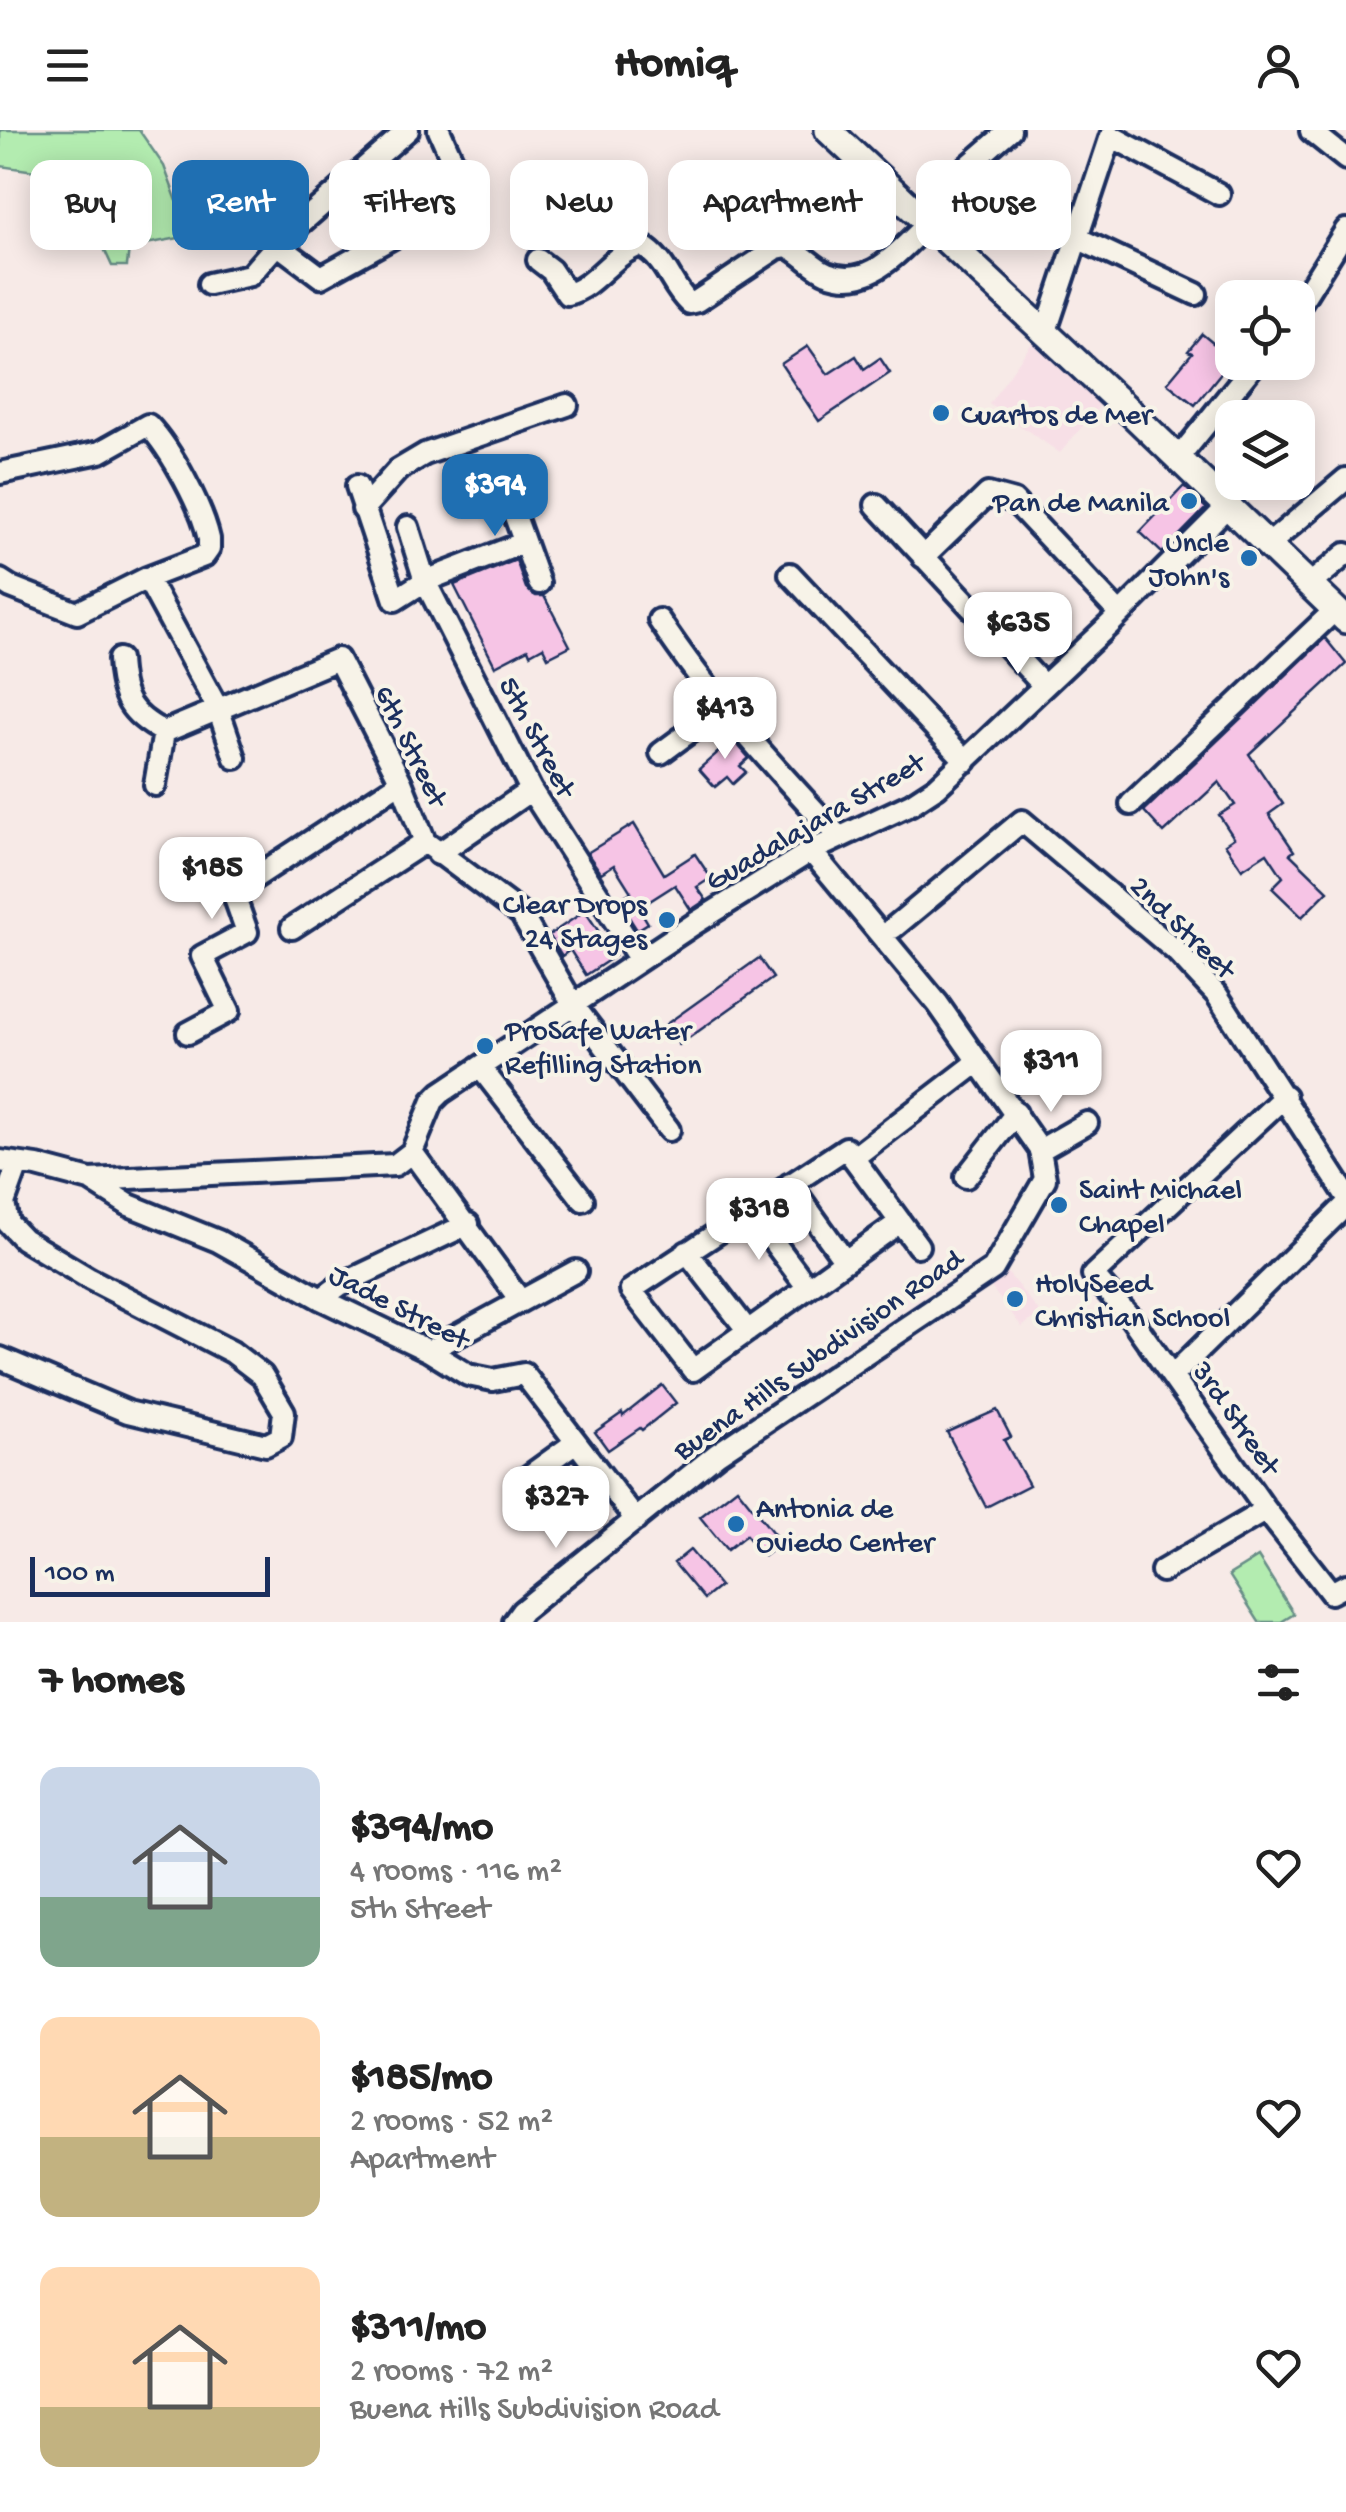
<!DOCTYPE html>
<meta charset="utf-8">
<style>
body{margin:0;font-family:"Gochi Hand",sans-serif;background:#f6f6f6;color:#222;height:100vh;display:flex;flex-direction:column;font-size:38px;white-space:nowrap}
*{box-sizing:border-box;margin:0}
p{font-size:32px;color:#767676}
.icon{flex:none;width:55px;height:55px;fill:none;stroke:currentColor;stroke-width:2;stroke-linecap:round;stroke-linejoin:round}
.map{position:relative;height:1492px;overflow:hidden}
.drawer{display:flex;flex-direction:column;background:#fff;flex:1}
.drawer>*{flex:none}
.guide{position:absolute;left:30px;top:30px;width:1288px;height:90px;display:flex;gap:20px}
.fabs{position:absolute;left:1215px;top:150px;display:grid;gap:20px}
.fabs a{display:grid;place-items:center;width:100px;height:100px;border-radius:20px;background:#fff;box-shadow:0 5px 25px #0003;font-size:50px}
.scale{position:absolute;left:30px;bottom:25px;width:240px;box-sizing:border-box;padding-left:10px;border:5px solid #1b2f5e;border-top:0;font-size:28px;line-height:35px;white-space:nowrap;color:#1b2f5e;-webkit-text-stroke:8px #f7f3e8;paint-order:stroke}
.price{position:absolute;translate:-50% -85px;padding:0 22px;border-radius:20px;background:#fff;color:#222;font-size:32px;line-height:65px;filter:drop-shadow(0 2px 5px #0008)}
.price::after{content:'';position:absolute;left:50%;top:60px;width:30px;height:22px;margin-left:-15px;background:inherit;clip-path:polygon(0 0,100% 0,50% 100%)}
.price.on{background:#1f6fb2;color:#fff}
ul{padding:0;list-style:none}
li{display:flex;align-items:center;gap:30px;height:250px;padding:0 40px}
li span{display:grid;place-items:center;flex:none;width:280px;height:200px;border-radius:20px;color:#555}
li>.icon{margin-inline-start:auto}
span .icon{width:120px;height:120px;fill:#fffc;stroke-width:1}
li b{font-size:42px}
h2{display:flex;justify-content:space-between;align-items:center;height:120px;padding:0 40px;font-size:42px}
.tag{padding:0 35px;border-radius:20px;background:#fff;box-shadow:0 5px 25px #0003;font-size:35px;line-height:90px}
.tag.on{background:#1f6fb2;color:#fff}
header{display:flex;justify-content:space-between;align-items:center;height:130px;padding:0 40px;background:#fff;font-size:45px;font-weight:700}
.map>svg:first-child{display:block}
.built{fill:#f7dfe6}
.green{fill:#b3ecb0;stroke:#678e87;stroke-width:2.5}
.building{fill:#f6c4e5;stroke:#1b2f5e;stroke-width:2.5}
.lines{fill:none;stroke-linecap:round;stroke-linejoin:round}
.minor-casing{stroke:#1b2f5e;stroke-width:28}
.major-casing{stroke:#1b2f5e;stroke-width:32}
.minor{stroke:#f7f3e8;stroke-width:20}
.major{stroke:#f7f3e8;stroke-width:25}
.poi-dot{fill:#1f6fb2;stroke:#f7f3e8;stroke-width:4}
.labels{text-anchor:middle;stroke-width:8;stroke-linejoin:round;paint-order:stroke}
.poi-label{font-size:30px;fill:#1b2f5e;stroke:#f7f3e8;text-anchor:start}
.street-label{font-size:30px;fill:#1b2f5e;stroke:#f7f3e8}
</style>
<header><svg class="icon" aria-label="menu" viewBox="0 0 24 24"><path d="M4 6h16M4 12h16M4 18h16"/></svg>Homiq<svg class="icon" aria-label="person" viewBox="0 0 24 24"><circle cx="12" cy="8" r="4"/><path d="M4 21q1-7 8-7t8 7"/></svg></header>
<div class="map">
<svg width="1346" height="1492" viewBox="0 0 1346 1492">
<rect width="100%" height="100%" fill="#f7eae7"/>
<filter id="ink" filterUnits="userSpaceOnUse"><feTurbulence type="fractalNoise" baseFrequency=".01" numOctaves="2"/><feDisplacementMap in="SourceGraphic" scale="20" xChannelSelector="R" yChannelSelector="G"/><feConvolveMatrix kernelMatrix="1 2 1 2 8 2 1 2 1" color-interpolation-filters="sRGB"/></filter>
<g filter="url(#ink)">
<!-- built -->
<path class="built" d="M1034,210L1102,273L1060,323L989,274Z
M1007,1142L1040,1183L1022,1197L990,1156Z"/>
<!-- green -->
<path class="green" d="M0,0H139L164,36L190,106L129,117L127,136H112L89,86L62,45L0,36Z
M1258,1427L1294,1484L1281,1492H1259L1229,1445Z"/>
<!-- building -->
<path class="building" d="M1202,204L1232,229L1195,275L1167,253L1192,223L1188,221Z
M808,216L828,244L856,226L864,239L880,228L890,243L819,291L781,234Z
M1184,356L1206,378L1162,423L1140,402Z
M516,430L526,458L536,466H544L570,516L548,527L543,517L530,524L528,519L495,536L454,455Z
M1325,508L1346,534L1249,624L1283,674L1269,684L1294,721L1290,724L1328,761L1302,787L1272,758L1283,747L1267,723L1242,739L1225,714L1234,708L1219,685L1235,675L1219,652L1164,703L1144,681Z
M725,600L749,628L740,636L746,642L733,654L727,647L715,657L699,639L723,618L715,609Z
M634,694L664,744L695,724L711,748L697,757L706,770L691,780L675,755L639,778L648,793L637,800L618,770L631,762L614,735L601,743L587,723Z
M585,781L615,826L586,845L570,820L562,826L549,805Z
M759,828L773,848L679,915L665,895Z
M662,1255L676,1273L642,1300L640,1298L608,1320L595,1302L622,1283L623,1286Z
M997,1280L1011,1307L1004,1310L1029,1355L986,1377L947,1302Z
M737,1358L781,1413L764,1426L746,1405L727,1420L700,1387Z
M690,1420L720,1456L704,1469L674,1433Z"/>
<g class="lines">
<!-- minor casing -->
<g class="minor-casing">
<path id="minor" d="M1311,1L1346,29
M915,82L1010,0
M1077,108L1196,164
M277,114L321,147L468,66L439,0
M538,130L551,140L567,164C596,157 612,123 641,115C668,131 669,154 689,173L697,171L777,118L787,116C802,123 813,137 827,143C871,160 899,120 928,94
M209,154L250,145L277,114L408,0
M1298,177L1346,100
M1045,204L1111,6L1219,64
M1177,330L1256,232
M0,343L100,322L148,295C171,319 202,377 209,409V419L204,426L147,448L77,483L11,457L0,450
M501,347L539,453
M357,356L395,470L425,451L523,413
M876,375L1044,556
M363,379L398,340L425,324L567,275
M408,397L425,451L531,660L640,830
M1268,415L1346,349
M923,427L988,364L1014,371L1120,484
M790,444L966,631
M147,448L219,581L235,628
M1309,455L1346,424
M659,490C711,569 774,637 838,706
M119,529C121,567 129,584 164,602L338,529L401,652L425,712L521,784L574,876L669,1000
M661,623L703,592L726,582
M155,655L164,602
M1131,674L1335,480
M438,724L531,660
M292,798L425,712
M893,798L1022,691L1176,821L1217,865L1346,1065
M188,903L229,881L202,826L247,802L236,771L239,758L401,652
M480,937L583,1070
M1285,966L1093,1145L1131,1188L1266,1380L1331,1463L1346,1455
M1040,1020L1087,993
M412,1022L433,971L441,963L694,794L811,721L911,674L937,657L1109,495L1227,377
M412,1022L520,1170
M853,1028L978,932
M0,1031L37,1036L90,1050L395,1035L412,1022
M966,1047L1016,983
M90,1050L129,1075L218,1111L321,1169L429,1221L468,1245L493,1250L524,1244L636,1390
M790,1054L845,1131
M749,1079L808,1158
M900,1092L693,1240L631,1160L846,1018L918,1116
M687,1122L748,1201
M321,1169L340,1155L468,1094
M429,1221L576,1141
M0,1228L128,1282L266,1315L281,1307L284,1282L262,1245L232,1222L90,1149L23,1109L8,1093L4,1073L18,1034
M1173,1245L1346,1075
M522,1351L576,1312
M1162,1441L1266,1380
M514,1492L522,1481L717,1324L993,1139L1045,1049L1040,1020L938,874L811,721"/>
</g>
<!-- major casing -->
<g class="major-casing">
<path id="major" d="M828,0L1126,278L1346,490"/>
</g>
<!-- minor -->
<use href="#minor" class="minor"/>
<!-- major -->
<use href="#major" class="major"/>
</g>
</g>
<!-- markers -->
<g class="poi-dot">
<circle cx="941" cy="283" r="10"/>
<circle cx="1189" cy="371" r="10"/>
<circle cx="1249" cy="428" r="10"/>
<circle cx="667" cy="790" r="10"/>
<circle cx="485" cy="916" r="10"/>
<circle cx="1059" cy="1075" r="10"/>
<circle cx="1015" cy="1169" r="10"/>
<circle cx="736" cy="1394" r="10"/>
</g>
<g class="labels">
<!-- poi labels -->
<g class="poi-label">
<text x="961" y="293">Cuartos de Mer</text>
<text x="1169" y="381" text-anchor="end">Pan de Manila</text>
<text x="1229" y="421" text-anchor="end">Uncle<tspan x="1229" dy="34">John's</tspan></text>
<text x="647" y="783" text-anchor="end">Clear Drops<tspan x="647" dy="34">24 Stages</tspan></text>
<text x="505" y="909">ProSafe Water<tspan x="505" dy="34">Refilling Station</tspan></text>
<text x="1079" y="1068">Saint Michael<tspan x="1079" dy="34">Chapel</tspan></text>
<text x="1035" y="1162">HolySeed<tspan x="1035" dy="34">Christian School</tspan></text>
<text x="756" y="1387">Antonia de<tspan x="756" dy="34">Oviedo Center</tspan></text>
</g>
<!-- street labels -->
<g class="street-label">
<text transform="translate(539 606) rotate(62)" y="10">5th Street</text>
<text transform="translate(413 615) rotate(64)" y="10">6th Street</text>
<text transform="translate(814 690) rotate(-30)" y="10">Guadalajara Street</text>
<text transform="translate(1184 796) rotate(44)" y="10">2nd Street</text>
<text transform="translate(400 1175) rotate(27)" y="10">Jade Street</text>
<text transform="translate(817 1223) rotate(-35)" y="10">Buena Hills Subdivision Road</text>
<text transform="translate(1238 1287) rotate(55)" y="10">3rd Street</text>
</g>
</g>
</svg>
<div class="fabs">
<a><svg class="icon" aria-label="locate" viewBox="0 0 24 24"><circle cx="12" cy="12" r="6"/><path d="M12 2v4M12 18v4M2 12h4M18 12h4"/></svg></a>
<a><svg class="icon" aria-label="layers" viewBox="0 0 24 24"><path d="M12 4l9 5-9 5-9-5zM3 14l9 5 9-5"/></svg></a>
</div>
<div class="scale">100 m</div>
<b class="price on" style="left:495px;top:409px">$394</b>
<b class="price" style="left:1018px;top:547px">$635</b>
<b class="price" style="left:725px;top:632px">$413</b>
<b class="price" style="left:212px;top:792px">$185</b>
<b class="price" style="left:1051px;top:985px">$311</b>
<b class="price" style="left:759px;top:1133px">$318</b>
<b class="price" style="left:556px;top:1421px">$327</b>
<div class="guide">
<a class="tag">Buy</a>
<a class="tag on">Rent</a>
<a class="tag">Filters</a>
<a class="tag">New</a>
<a class="tag">Apartment</a>
<a class="tag">House</a>
</div>
</div>
<section class="drawer">
<h2>7 homes<svg class="icon" aria-label="filters" viewBox="0 0 24 24"><path d="M4 7h16M4 17h16"/><circle cx="9" cy="7" r="2"/><circle cx="15" cy="17" r="2"/></svg></h2>
<ul>
<li><span style="background:linear-gradient(#c9d6e8 65%,#7fa58c 0)"><svg class="icon" aria-label="home" viewBox="0 0 24 24"><path d="M3 11l9-7 9 7M6 9v11h12V9"/></svg></span><div><b>$394/mo</b><p>4 rooms · 116 m²</p><p>5th Street</p></div><svg class="icon" aria-label="heart" viewBox="0 0 24 24"><path d="M12 20l-8-8c-3-5 5-10 8-4 3-6 11-1 8 4z"/></svg></li>
<li><span style="background:linear-gradient(#ffd9b3 60%,#c2b280 0)"><svg class="icon" aria-label="home" viewBox="0 0 24 24"><path d="M3 11l9-7 9 7M6 9v11h12V9"/></svg></span><div><b>$185/mo</b><p>2 rooms · 52 m²</p><p>Apartment</p></div><svg class="icon" aria-label="heart" viewBox="0 0 24 24"><path d="M12 20l-8-8c-3-5 5-10 8-4 3-6 11-1 8 4z"/></svg></li>
<li><span style="background:linear-gradient(#ffd9b3 70%,#c2b280 0)"><svg class="icon" aria-label="home" viewBox="0 0 24 24"><path d="M3 11l9-7 9 7M6 9v11h12V9"/></svg></span><div><b>$311/mo</b><p>2 rooms · 72 m²</p><p>Buena Hills Subdivision Road</p></div><svg class="icon" aria-label="heart" viewBox="0 0 24 24"><path d="M12 20l-8-8c-3-5 5-10 8-4 3-6 11-1 8 4z"/></svg></li>
</ul>
</section>
